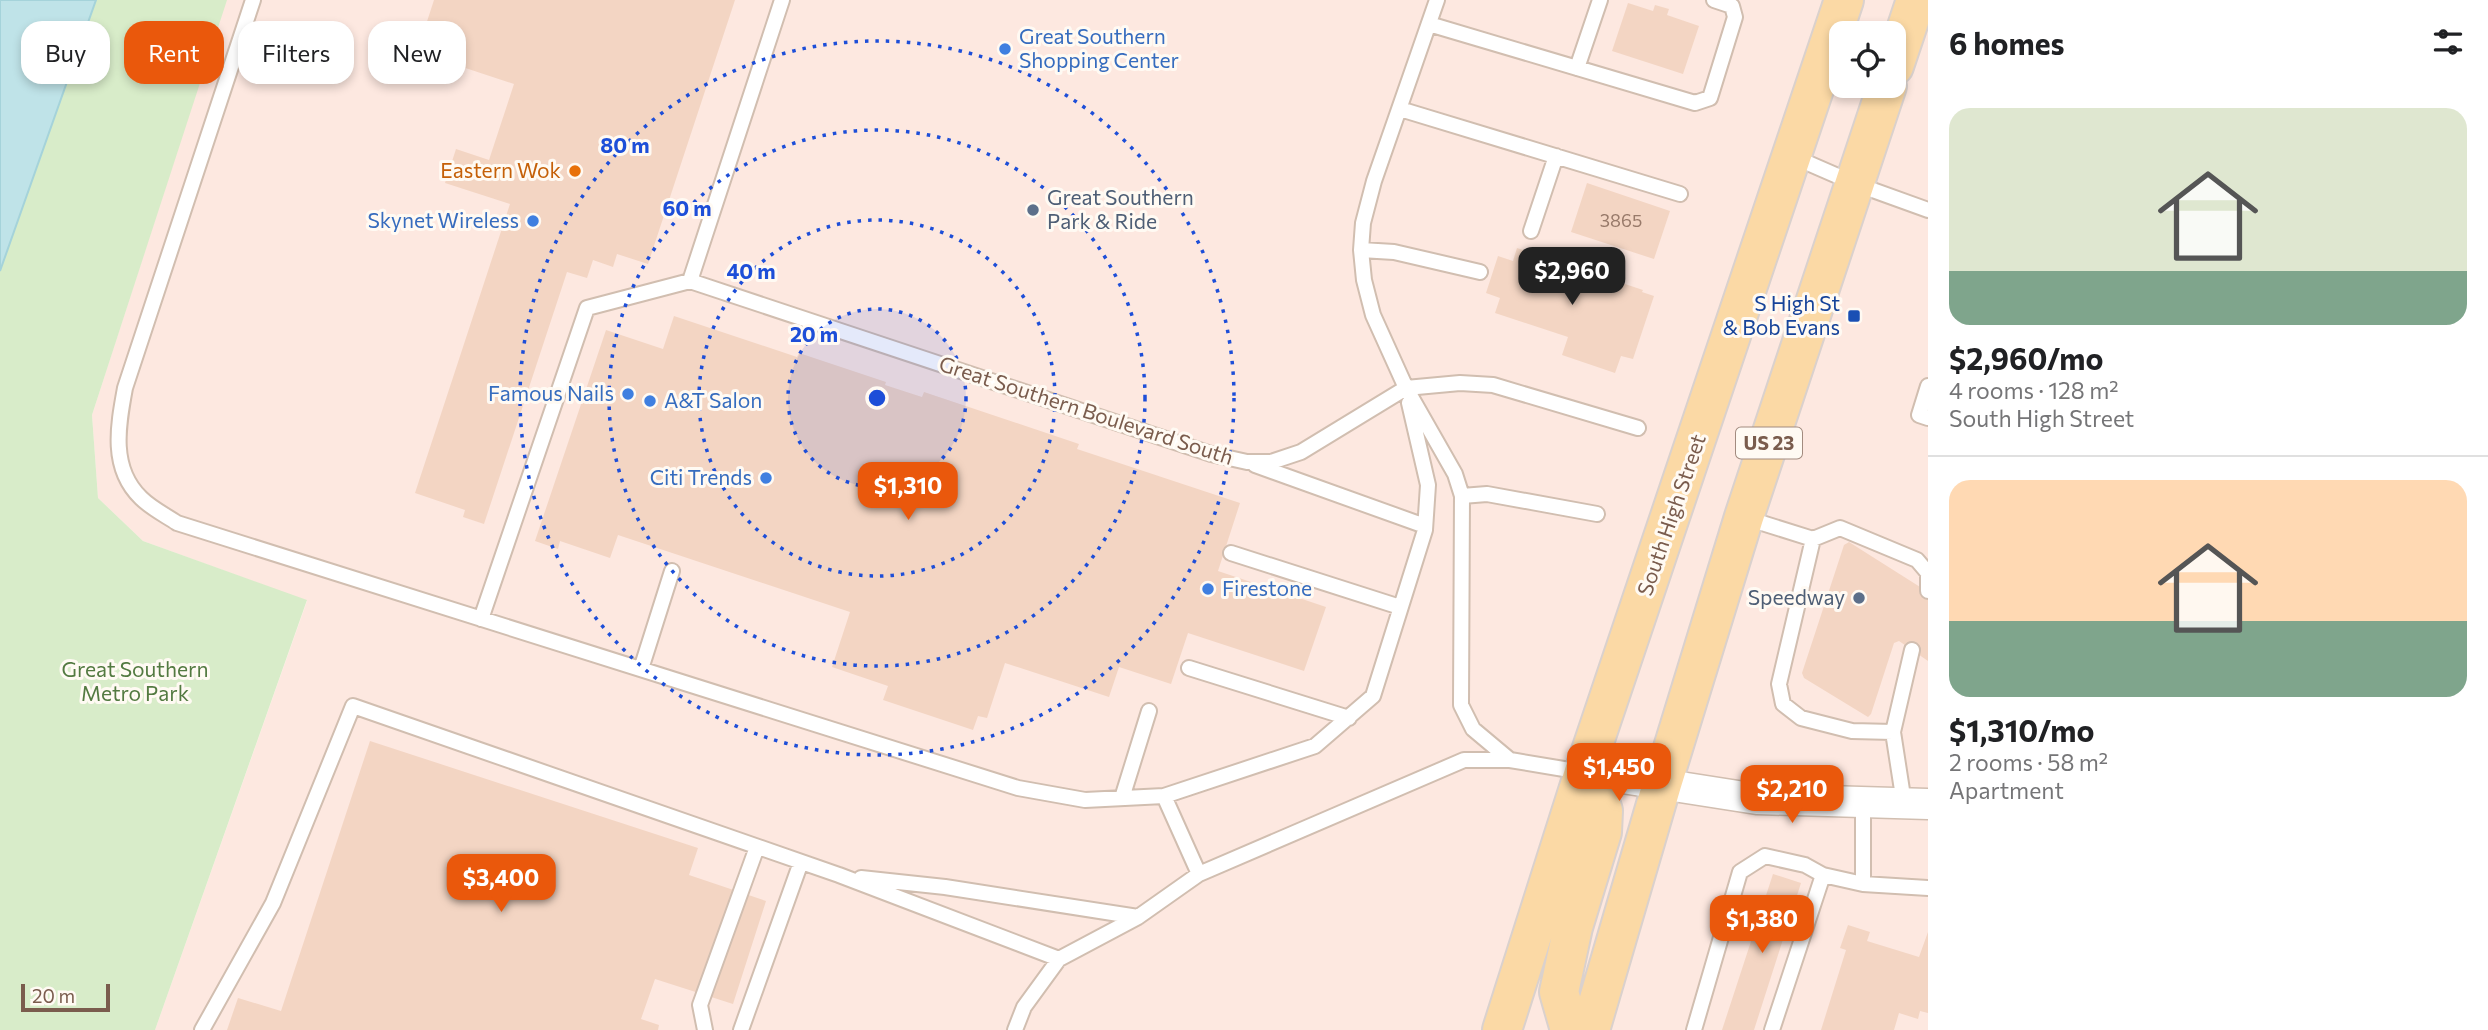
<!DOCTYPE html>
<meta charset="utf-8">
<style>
body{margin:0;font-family:Commissioner,sans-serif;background:#f2f2f2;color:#202124;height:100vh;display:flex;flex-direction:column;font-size:26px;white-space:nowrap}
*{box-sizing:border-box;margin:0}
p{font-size:23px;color:#757577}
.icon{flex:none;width:38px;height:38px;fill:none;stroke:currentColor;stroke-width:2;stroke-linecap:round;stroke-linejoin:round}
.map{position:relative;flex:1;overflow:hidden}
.panel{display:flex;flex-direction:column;background:#fff;width:560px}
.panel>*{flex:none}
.hud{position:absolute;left:21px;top:21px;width:665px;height:63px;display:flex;gap:14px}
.tools{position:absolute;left:1829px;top:21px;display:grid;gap:14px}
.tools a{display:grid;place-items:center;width:77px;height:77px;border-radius:14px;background:#fff;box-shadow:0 4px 10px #0003;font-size:35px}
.scale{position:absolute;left:21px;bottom:18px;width:89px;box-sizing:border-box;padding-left:7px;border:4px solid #7a5c4d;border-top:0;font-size:19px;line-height:24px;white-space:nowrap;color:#7a5c4d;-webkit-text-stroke:5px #fffaf3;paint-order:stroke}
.price{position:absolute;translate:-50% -60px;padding:0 16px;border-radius:14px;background:#ea580c;color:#fff;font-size:23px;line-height:46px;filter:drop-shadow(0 2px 4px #0008)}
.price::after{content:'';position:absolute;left:50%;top:42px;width:21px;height:16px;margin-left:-10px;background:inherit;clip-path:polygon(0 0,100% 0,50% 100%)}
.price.selected{background:#222;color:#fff}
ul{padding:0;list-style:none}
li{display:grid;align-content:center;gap:14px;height:371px;padding:0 21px}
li+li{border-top:2px solid #e0e0e0}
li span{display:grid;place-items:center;height:217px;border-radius:21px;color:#555}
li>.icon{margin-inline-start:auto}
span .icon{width:126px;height:126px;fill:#fffc;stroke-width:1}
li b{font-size:30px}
h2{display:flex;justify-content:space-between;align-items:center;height:84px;padding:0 21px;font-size:30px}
.pill{padding:0 24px;border-radius:21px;background:#fff;box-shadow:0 4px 10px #0003;font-size:24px;line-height:63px}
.pill.selected{background:#ea580c;color:#fff}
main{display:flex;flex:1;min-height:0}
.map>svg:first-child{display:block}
.commercial{fill:#fde8e0;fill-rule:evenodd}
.green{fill:#d8ecc9}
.water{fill:#bfe3e8;stroke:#a5d3da;stroke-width:2}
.building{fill:#f3d5c3}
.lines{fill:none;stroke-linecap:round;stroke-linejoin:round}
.service-casing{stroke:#d1beb0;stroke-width:18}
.minor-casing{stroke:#d1beb0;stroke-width:33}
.primary-casing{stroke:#dad1cd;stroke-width:42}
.service{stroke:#fff;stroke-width:14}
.minor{stroke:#fff;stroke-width:30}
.primary{stroke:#fbd9a5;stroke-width:38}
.ring{fill:none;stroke:#1d4ed8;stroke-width:3.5;stroke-dasharray:3.5 7}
.shop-dot{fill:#3f7fe0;stroke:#fffaf3;stroke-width:2.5}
.food-dot{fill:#e8710a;stroke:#fffaf3;stroke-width:2.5}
.service-dot{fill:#5c6f8a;stroke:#fffaf3;stroke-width:2.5}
.transit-dot{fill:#1a4fb4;stroke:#fffaf3;stroke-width:2.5}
.labels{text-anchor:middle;stroke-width:6;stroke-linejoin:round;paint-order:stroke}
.number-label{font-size:18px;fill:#987a6a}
.shield{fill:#fffaf3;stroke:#a28b7f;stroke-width:2}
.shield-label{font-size:19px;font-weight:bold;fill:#7a5c4d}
.shop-label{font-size:21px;fill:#366cbe;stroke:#fffaf3;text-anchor:start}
.food-label{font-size:21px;fill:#c56008;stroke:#fffaf3;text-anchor:end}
.service-label{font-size:21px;fill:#4e5e75;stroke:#fffaf3;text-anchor:start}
.transit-label{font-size:21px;fill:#164399;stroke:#fffaf3;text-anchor:end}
.street-label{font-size:21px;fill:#7a5c4d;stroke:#fffaf3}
.park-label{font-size:21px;fill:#537a41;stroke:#fffaf3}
.centre{fill:#1d4ed8;stroke:#fffaf3;stroke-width:3.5}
.ring-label{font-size:21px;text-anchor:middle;font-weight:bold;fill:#1d4ed8;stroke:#fffaf3;stroke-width:6;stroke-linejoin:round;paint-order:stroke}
</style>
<main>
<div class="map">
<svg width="1928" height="1030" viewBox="0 0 1928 1030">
<rect width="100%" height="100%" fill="#fdf6ec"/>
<!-- commercial -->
<path class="commercial" d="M226,0H1928V1030H155L307,601L143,541L98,498L92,415ZM1841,33H1894V86H1841Z"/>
<!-- green -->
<path class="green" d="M0,0H227L92,415L98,498L143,541L307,600L155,1030H0Z"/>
<!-- water -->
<path class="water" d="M0,0H96L0,271Z"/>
<!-- building -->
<path class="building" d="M434,0H735L648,264L617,254L613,267L593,260L587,278L567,272L484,524L463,517L465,510L415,493L510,204L445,183L456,149L489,160L514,84L417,52Z
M1628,3L1653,11L1655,5L1669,9L1667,15L1699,26L1683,74L1612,51Z
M1587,183L1670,211L1654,259L1571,232Z
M1517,248L1643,290L1642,292L1654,296L1633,359L1621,356L1615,373L1562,355L1568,337L1495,313L1500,298L1486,293L1498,256L1513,261Z
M674,316L797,357L799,353L886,382L885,385L922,397L924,392L1079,444L1077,449L1240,503L1218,571L1326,607L1304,671L1188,633L1171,684L1119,667L1109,697L1005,663L987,718L978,716L973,730L883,700L888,686L832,667L850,612L618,535L610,558L560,541L558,549L535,541L606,330L663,349Z
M1849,542L1928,592V661L1899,641L1894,643L1871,714L1868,717L1804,678L1802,673L1844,545Z
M370,741L698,848L689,875L766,901L733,1004L655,979L641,1019L659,1025L658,1030H227L238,998L281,1011Z
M1773,874L1801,883L1754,1030H1722Z
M1848,925L1870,932L1867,941L1919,957L1928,932V1013L1920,1011L1918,1019L1899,1013L1894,1030H1821L1846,950L1840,948Z"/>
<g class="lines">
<!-- service casing -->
<g class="service-casing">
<path id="service" d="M253,0L125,388C118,426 110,468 141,498C151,508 165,515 177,523L1018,788L1085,800L1164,796
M1437,0L1374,181L1363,223L1361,250L1364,280L1373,315L1406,388L1455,474L1462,496L1461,705L1473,729L1510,760
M1429,24L1695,103L1710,98L1735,17L1732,6L1714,0
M1577,68L1600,0
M1400,109L1680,194
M1794,157L1856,184L1928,210
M1531,231L1556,156
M1361,250L1394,252L1480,272
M690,281L1211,454L1247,462H1271L1301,452L1406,388L1460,383L1493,385L1638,428
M690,281L782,0
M1928,386L1919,415L1928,418
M1255,465L1425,526
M1462,496L1487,494L1597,514
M1746,518L1813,539L1779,684L1783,704L1801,718L1852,731L1893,732L1904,803
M1813,539L1840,528L1917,560L1928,573V591
M1231,553L1400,607
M481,619L587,308L690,281
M1189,668L1349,718
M641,669L672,571
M1893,732L1912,650
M1122,798L1149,711
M1863,801V884L1928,888
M1199,874L1164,796L1315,746L1373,696L1425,530L1428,485L1409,403
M861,878L945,887L1138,917
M202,1030L273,903L353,706L839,875L1059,959
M705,1030L700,1005L757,847
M741,1030L801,862
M1015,1030L1024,1007L1059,959L1138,917L1199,874L1464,760H1510L1582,772
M1694,1030L1740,872L1765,856L1805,865L1823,875L1863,884
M1772,1030L1823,875"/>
</g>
<!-- minor casing -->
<g class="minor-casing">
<path id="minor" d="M1584,772L1757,799L1928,804"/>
</g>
<!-- primary casing -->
<g class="primary-casing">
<path id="primary" d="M1894,66L1916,0
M1502,1030L1584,772L1844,0
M1570,1030L1559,992L1573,927L1602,832L1603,811L1597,793L1584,772
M1590,1030L1662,784L1744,517L1887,86"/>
</g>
<!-- service -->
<use href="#service" class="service"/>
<!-- minor -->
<use href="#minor" class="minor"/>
<!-- primary -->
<use href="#primary" class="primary"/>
</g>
<!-- distance rings -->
<circle cx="877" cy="398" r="89" fill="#1d4ed8" fill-opacity=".12"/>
<g class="ring">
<circle cx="877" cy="398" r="89"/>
<circle cx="877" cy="398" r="178"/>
<circle cx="877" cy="398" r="268"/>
<circle cx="877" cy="398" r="357"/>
</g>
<!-- markers -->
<g class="shop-dot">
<circle cx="1005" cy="49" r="7"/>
<circle cx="533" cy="221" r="7"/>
<circle cx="628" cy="394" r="7"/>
<circle cx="650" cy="401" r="7"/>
<circle cx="766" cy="478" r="7"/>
<circle cx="1208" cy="589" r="7"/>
</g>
<circle class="food-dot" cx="575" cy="171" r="7"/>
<g class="service-dot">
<circle cx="1033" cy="210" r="7"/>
<circle cx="1859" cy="598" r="7"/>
</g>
<rect class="transit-dot" x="1847" y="309" width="14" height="14" rx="3.5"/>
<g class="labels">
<!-- number labels -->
<g class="number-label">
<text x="1621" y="227">3865</text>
</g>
<!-- shield labels -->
<rect class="shield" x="1736" y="427.5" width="66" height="31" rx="5"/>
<g class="shield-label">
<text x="1769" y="450">US 23</text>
</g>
<!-- shop labels -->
<g class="shop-label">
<text x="1019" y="44">Great Southern<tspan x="1019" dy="24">Shopping Center</tspan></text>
<text x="519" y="228" text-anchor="end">Skynet Wireless</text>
<text x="614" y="401" text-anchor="end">Famous Nails</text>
<text x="664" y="408">A&amp;T Salon</text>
<text x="752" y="485" text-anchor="end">Citi Trends</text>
<text x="1222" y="596">Firestone</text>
</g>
<!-- food labels -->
<g class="food-label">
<text x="561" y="178">Eastern Wok</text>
</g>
<!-- service labels -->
<g class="service-label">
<text x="1047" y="205">Great Southern<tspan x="1047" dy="24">Park &amp; Ride</tspan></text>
<text x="1845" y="605" text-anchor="end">Speedway</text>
</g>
<!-- transit labels -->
<g class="transit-label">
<text x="1840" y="311">S High St<tspan x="1840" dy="24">&amp; Bob Evans</tspan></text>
</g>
<!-- street labels -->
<g class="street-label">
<text transform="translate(1086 411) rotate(18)" y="7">Great Southern Boulevard South</text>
<text transform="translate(1672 515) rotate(-71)" y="7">South High Street</text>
</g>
<!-- park labels -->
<g class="park-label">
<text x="135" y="677">Great Southern<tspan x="135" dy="24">Metro Park</tspan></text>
</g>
</g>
<circle cx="877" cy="398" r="10" class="centre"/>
<g class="ring-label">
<text x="625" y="153">80 m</text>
<text x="687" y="216">60 m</text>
<text x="751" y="279">40 m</text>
<text x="814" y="342">20 m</text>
</g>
</svg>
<div class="tools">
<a><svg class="icon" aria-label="locate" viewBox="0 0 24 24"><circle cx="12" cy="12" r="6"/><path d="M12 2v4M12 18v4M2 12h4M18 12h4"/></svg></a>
</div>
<div class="scale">20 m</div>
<b class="price selected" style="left:1572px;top:307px">$2,960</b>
<b class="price" style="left:908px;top:522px">$1,310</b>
<b class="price" style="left:1619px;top:803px">$1,450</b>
<b class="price" style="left:1792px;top:825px">$2,210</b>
<b class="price" style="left:501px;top:914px">$3,400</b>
<b class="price" style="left:1762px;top:955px">$1,380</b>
<div class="hud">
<a class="pill">Buy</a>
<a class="pill selected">Rent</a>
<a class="pill">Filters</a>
<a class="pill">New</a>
</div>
</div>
<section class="panel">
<h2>6 homes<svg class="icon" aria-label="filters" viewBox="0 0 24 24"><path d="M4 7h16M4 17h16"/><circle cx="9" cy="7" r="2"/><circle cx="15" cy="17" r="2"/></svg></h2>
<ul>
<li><span style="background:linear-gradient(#dfe7d0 75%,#7fa58c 0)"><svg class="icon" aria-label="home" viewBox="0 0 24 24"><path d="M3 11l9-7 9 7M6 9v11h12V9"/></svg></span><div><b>$2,960/mo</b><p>4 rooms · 128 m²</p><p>South High Street</p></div></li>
<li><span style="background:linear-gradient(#ffd9b3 65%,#7fa58c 0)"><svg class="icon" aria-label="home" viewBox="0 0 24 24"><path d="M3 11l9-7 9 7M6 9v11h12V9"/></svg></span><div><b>$1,310/mo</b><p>2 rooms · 58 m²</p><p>Apartment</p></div></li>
</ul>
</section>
</main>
